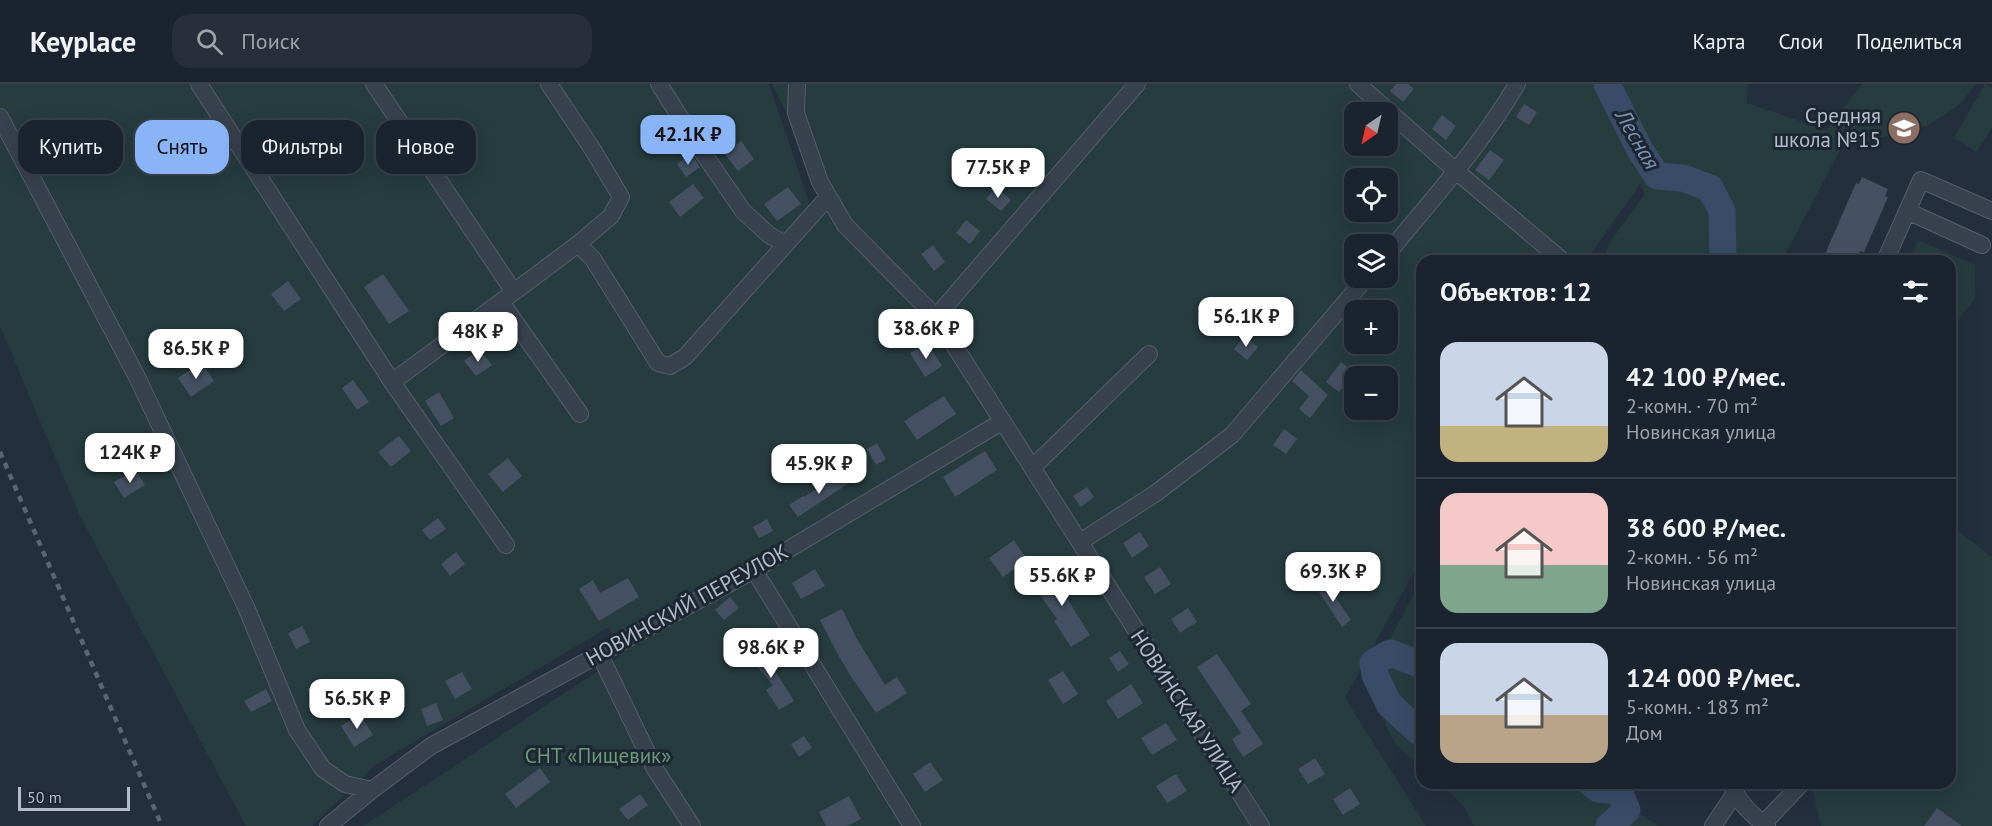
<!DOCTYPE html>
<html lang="ru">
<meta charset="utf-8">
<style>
body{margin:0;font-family:"PT Sans",sans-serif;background:#282f3a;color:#f1f3f6;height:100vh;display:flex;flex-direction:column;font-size:22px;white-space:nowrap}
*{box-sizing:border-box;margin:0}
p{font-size:20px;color:#a0a4aa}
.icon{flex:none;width:33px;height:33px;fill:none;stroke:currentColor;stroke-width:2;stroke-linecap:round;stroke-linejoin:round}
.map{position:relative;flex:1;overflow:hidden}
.drawer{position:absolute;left:1416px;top:171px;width:540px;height:534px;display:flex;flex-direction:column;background:#1b232e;border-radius:18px;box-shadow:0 6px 24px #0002,0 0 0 2px #39404a}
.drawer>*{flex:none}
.top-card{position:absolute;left:18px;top:36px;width:570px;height:54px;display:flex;gap:12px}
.needle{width:39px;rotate:214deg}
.fabs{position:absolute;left:1344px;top:18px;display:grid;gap:12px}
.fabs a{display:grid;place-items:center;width:54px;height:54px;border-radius:12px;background:#1b232e;box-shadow:0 6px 24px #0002,0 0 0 2px #39404a;font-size:30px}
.scale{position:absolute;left:18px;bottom:15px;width:112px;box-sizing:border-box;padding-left:6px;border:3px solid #b4bcc9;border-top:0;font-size:16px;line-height:21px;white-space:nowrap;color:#b4bcc9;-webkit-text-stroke:4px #1d2633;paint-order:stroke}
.price{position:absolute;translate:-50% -51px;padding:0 14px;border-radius:12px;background:#fff;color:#222;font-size:20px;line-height:39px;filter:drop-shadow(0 2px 3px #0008)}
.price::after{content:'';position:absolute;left:50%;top:36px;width:18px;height:14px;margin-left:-9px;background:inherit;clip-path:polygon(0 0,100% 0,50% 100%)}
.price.active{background:#8ab4f8;color:#111}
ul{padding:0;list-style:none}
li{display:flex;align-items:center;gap:18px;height:150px;padding:0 24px}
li+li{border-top:2px solid #39404a}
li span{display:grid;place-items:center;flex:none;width:168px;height:120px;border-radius:18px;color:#555}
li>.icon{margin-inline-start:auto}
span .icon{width:72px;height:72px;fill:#fffc;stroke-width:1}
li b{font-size:26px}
h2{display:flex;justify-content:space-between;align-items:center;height:72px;padding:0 24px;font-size:26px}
.chip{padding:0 21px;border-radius:18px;background:#1b232e;box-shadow:0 6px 24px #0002,0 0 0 2px #39404a;font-size:21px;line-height:54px}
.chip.active{background:#8ab4f8;color:#111}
header{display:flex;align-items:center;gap:36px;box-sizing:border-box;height:84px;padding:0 30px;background:#1b232e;border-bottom:2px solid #39404a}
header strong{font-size:28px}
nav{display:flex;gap:33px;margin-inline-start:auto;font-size:21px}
.search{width:420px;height:54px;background:#282f3a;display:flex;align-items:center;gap:15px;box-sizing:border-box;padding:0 21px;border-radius:18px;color:#a0a4aa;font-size:22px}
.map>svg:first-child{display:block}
.green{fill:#263c3f;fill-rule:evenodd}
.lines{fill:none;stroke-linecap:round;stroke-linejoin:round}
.river{stroke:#394c67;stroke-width:27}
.building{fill:#455162}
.minor-casing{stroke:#565f6c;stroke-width:18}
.minor{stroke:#38414e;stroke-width:16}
.rail{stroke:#5a6575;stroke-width:4.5;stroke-dasharray:6 6;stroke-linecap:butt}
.labels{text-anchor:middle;stroke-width:6;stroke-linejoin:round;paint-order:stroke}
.poi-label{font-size:21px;fill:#b4bcc9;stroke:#1d2633;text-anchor:end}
.street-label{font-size:21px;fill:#b4bcc9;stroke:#1d2633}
.park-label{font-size:21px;fill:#6b9a76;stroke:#1d2633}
.water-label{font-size:22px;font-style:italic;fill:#7c92b1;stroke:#1d2633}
</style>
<header>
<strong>Keyplace</strong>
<div class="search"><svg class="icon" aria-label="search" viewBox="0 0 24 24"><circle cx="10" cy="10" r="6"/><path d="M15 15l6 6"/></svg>Поиск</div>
<nav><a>Карта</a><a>Слои</a><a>Поделиться</a></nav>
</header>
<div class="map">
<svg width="1992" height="742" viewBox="0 0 1992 742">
<rect width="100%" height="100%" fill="#242f3e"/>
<!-- green -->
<path class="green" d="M0,0H769L813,130L828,113L772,0H1748L1747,19L1826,46L1862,0H1976L1960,20L1929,41L1841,64L1782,177H1602L1610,158L1645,110L1640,100L1586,177H1422V473L1345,614L1426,742H363L621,572L609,543L378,679L312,742H246L79,430L0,242ZM1354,28H1388V62H1354ZM1354,94H1388V128H1354ZM1354,160H1388V194H1354ZM1354,226H1388V260H1354ZM1354,292H1388V326H1354Z
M1985,0L1992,4V43L1977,68L1954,54Z
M1918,156L1975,181V214L1950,247V177H1909Z
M1950,441L1992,473V742H1821L1811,699H1950Z
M1422,495V684L1396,661L1365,601Z
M1439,699H1625L1640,730L1658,742H1474L1464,722Z"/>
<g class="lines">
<!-- river -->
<path class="river" d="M1607,0L1639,64L1657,92L1683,94L1710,104L1722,127L1723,177
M1422,581L1390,569L1373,579L1375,591L1389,620L1418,647H1422
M1591,699L1598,705L1619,707L1627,726L1609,742"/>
</g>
<!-- building -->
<path class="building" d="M1396,0H1408L1414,5L1403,18L1390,7Z
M1524,20L1537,28L1529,41L1516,33Z
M1442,31L1456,42L1446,56L1432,45Z
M741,57L754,75L738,87L724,69Z
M1490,66L1504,76L1489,96L1475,86Z
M691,70L700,83L686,93L677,80Z
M1862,93L1888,105L1885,112L1888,113L1864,168L1860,167L1856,177H1822L1856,99L1859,100Z
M693,100L704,114L680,133L669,118Z
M788,103L801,120L777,137L764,120Z
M996,103L1011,116L1001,127L986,115Z
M966,136L980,147L970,160L956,149Z
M933,161L945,178L934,187L921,170Z
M383,190L409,227L389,240L364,203Z
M288,197L301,215L284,227L271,210Z
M1273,218L1287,229L1277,243L1262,232Z
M1244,252L1258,263L1247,276L1234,265Z
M927,258L942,282L925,293L910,269Z
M479,265L492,281L476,292L464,277Z
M201,278L214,297L191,313L178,294Z
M1341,278L1354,288L1339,308L1326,298Z
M1301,286L1328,311L1310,334L1299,325L1309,312L1292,297Z
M353,296L369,318L357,326L342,304Z
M439,308L454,334L441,342L425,317Z
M944,312L956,330L917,356L904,337Z
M1284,345L1297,355L1286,370L1273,361Z
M399,352L411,367L391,383L378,368Z
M877,359L886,375L876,381L867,365Z
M985,367L997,386L955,413L943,393Z
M508,374L522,392L503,408L488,390Z
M136,386L145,401L124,414L114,398Z
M842,388L849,399L798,433L789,421L803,412L804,413Z
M1087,403L1094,413L1081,423L1073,412Z
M438,434L446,445L430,456L422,446Z
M767,435L773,447L759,454L753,443Z
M1140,448L1149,462L1132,474L1123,459Z
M1014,456L1027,476L1003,493L989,474Z
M456,468L465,480L450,492L441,480Z
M1057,481L1069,499L1061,505L1090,551L1071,563L1054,537L1057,535L1038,508L1045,503L1039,494Z
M1160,483L1171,500L1155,510L1144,493Z
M815,485L825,502L801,515L792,499Z
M628,494L639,513L599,537L579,505L593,496L600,509Z
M1324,496L1351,536L1342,543L1315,502Z
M730,513L739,524L724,536L715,526Z
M1188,524L1197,538L1180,549L1171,535Z
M842,525L857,555L885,601L897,593L907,609L876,629L855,598H854L836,567L820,536Z
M302,542L310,558L296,565L288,549Z
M756,562L769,577L794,617L779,626L766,606L773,601L746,570Z
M1120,567L1129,580L1118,588L1109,574Z
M1217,570L1251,620L1241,627L1263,660L1243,673L1232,655L1241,649L1197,583Z
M1063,587L1078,610L1063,620L1048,596Z
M462,588L472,605L455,615L445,597Z
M321,600L330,624L318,629L308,605Z
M1131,600L1143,619L1118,635L1106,617Z
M266,605L272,617L251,628L244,617Z
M436,619L443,636L427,642L421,625Z
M360,630L373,651L354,663L341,642Z
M1166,639L1177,656L1152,671L1141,654Z
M804,652L812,664L799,673L791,660Z
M1315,674L1325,690L1308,700L1298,685Z
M930,678L943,696L925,708L913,690Z
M540,684L550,698L516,724L505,710Z
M1176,690L1187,707L1167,719L1156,702Z
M1350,704L1360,720L1343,731L1333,715Z
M640,710L648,721L628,736L619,725Z
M849,712L861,735L847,742H826L819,728Z
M1937,724L1962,742H1924Z"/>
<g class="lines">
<!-- minor casing -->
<g class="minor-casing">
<path id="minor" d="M199,0L392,298L506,461
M374,0L514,208L578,160L593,175L658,279L670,282L685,273L828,113
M549,0L593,66L621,113L611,132L578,160
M659,0L699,63L743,127L769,151L785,160
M797,0L796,29L820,98L845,141L936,233L1261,742
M1358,0L1456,87L1563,177
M0,33L136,291L246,523L297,646L323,685L345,700L372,706
M1907,127L1982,161
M1388,169C1433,114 1481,62 1517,0
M1885,177L1921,96L1992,127
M501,218L580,330
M936,233L1137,0
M392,298L514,208
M1032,384L1149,270
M1080,458L1156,409L1232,351L1366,194
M754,486L912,742
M599,569L655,685L692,742
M1730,699C1739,718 1750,730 1767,742
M1764,739L1802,699
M328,742L372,706L431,662L754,486L1003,337
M1713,742L1735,709"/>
</g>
<!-- minor -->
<use href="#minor" class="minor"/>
<!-- rail -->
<path class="rail" d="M0,368L162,742"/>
</g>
<!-- icons -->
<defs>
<g id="school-disc" transform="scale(1.725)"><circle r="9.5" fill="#8d6e63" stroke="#1d2633"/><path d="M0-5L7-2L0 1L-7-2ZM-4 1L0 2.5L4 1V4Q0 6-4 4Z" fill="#fff"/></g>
</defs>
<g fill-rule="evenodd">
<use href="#school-disc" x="1904" y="44"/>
</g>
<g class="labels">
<!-- poi labels -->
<g class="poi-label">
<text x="1881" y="39">Средняя<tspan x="1881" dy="24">школа №15</tspan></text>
</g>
<!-- street labels -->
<g class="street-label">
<text transform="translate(687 521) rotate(-29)" y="7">НОВИНСКИЙ ПЕРЕУЛОК</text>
<text transform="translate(1187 627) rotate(57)" y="7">НОВИНСКАЯ УЛИЦА</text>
</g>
<!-- park labels -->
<g class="park-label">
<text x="598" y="679">СНТ «Пищевик»</text>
</g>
<!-- water labels -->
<g class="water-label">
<text transform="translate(1638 55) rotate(60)" y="8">Лесная</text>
</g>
</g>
</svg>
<div class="fabs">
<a><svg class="needle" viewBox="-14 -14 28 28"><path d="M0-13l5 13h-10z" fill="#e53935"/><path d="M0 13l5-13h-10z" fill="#a0a4aa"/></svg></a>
<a><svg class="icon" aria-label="locate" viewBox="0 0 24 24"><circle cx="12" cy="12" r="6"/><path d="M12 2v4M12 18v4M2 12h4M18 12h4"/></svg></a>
<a><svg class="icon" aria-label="layers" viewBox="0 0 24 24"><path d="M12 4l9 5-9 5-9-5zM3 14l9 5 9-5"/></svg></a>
<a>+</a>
<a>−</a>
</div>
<div class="scale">50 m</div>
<b class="price active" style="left:688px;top:82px">42.1K ₽</b>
<b class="price" style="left:998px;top:115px">77.5K ₽</b>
<b class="price" style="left:1246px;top:264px">56.1K ₽</b>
<b class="price" style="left:926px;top:276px">38.6K ₽</b>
<b class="price" style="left:478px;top:279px">48K ₽</b>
<b class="price" style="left:196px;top:296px">86.5K ₽</b>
<b class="price" style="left:130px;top:400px">124K ₽</b>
<b class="price" style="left:819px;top:411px">45.9K ₽</b>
<b class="price" style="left:1333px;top:519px">69.3K ₽</b>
<b class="price" style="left:1062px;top:523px">55.6K ₽</b>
<b class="price" style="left:771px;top:595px">98.6K ₽</b>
<b class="price" style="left:357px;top:646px">56.5K ₽</b>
<div class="top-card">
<a class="chip">Купить</a>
<a class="chip active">Снять</a>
<a class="chip">Фильтры</a>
<a class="chip">Новое</a>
</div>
<section class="drawer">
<h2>Объектов: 12<svg class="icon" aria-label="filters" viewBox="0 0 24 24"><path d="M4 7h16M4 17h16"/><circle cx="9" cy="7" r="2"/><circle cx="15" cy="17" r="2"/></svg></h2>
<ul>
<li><span style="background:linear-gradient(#c9d6e8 70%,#c2b280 0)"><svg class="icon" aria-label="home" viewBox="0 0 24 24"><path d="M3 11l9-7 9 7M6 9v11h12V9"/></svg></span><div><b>42 100 ₽/мес.</b><p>2-комн. · 70 m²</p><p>Новинская улица</p></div></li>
<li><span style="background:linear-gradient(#f6c9c9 60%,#7fa58c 0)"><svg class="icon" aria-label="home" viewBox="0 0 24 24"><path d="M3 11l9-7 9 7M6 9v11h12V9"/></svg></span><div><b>38 600 ₽/мес.</b><p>2-комн. · 56 m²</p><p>Новинская улица</p></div></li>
<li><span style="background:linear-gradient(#c9d6e8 60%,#b9a48a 0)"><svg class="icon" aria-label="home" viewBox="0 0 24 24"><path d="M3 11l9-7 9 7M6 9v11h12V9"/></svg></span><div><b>124 000 ₽/мес.</b><p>5-комн. · 183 m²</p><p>Дом</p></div></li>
</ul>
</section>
</div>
